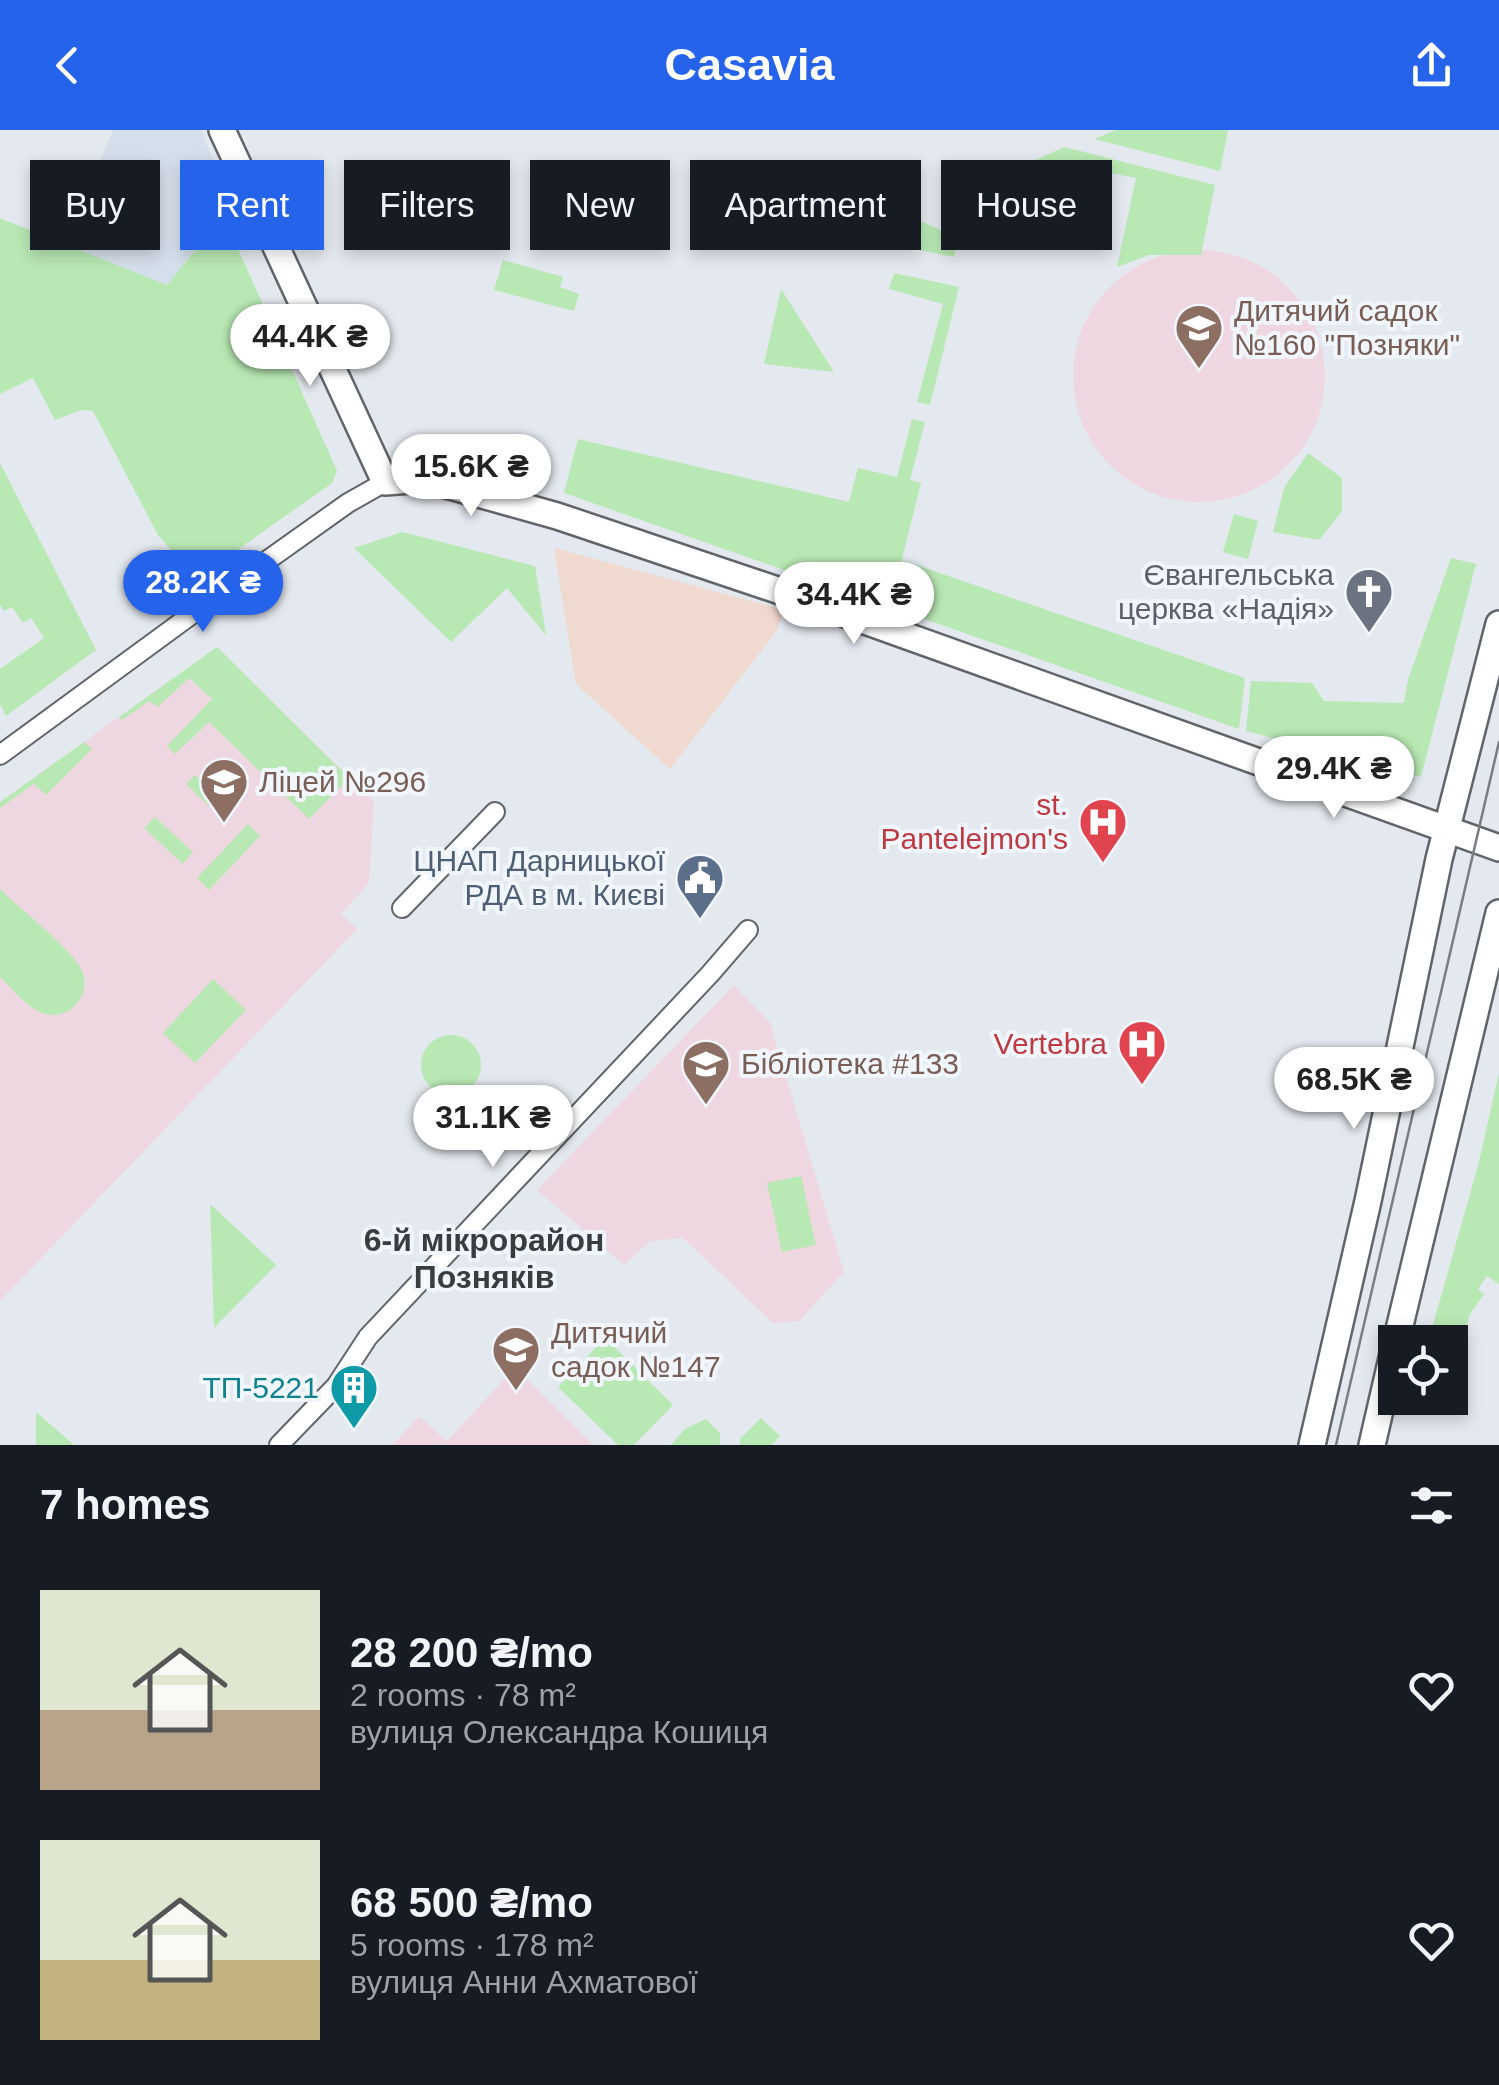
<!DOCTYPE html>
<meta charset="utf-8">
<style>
body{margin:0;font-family:Arial,sans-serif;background:#20242c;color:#f1f3f6;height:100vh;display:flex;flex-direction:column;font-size:38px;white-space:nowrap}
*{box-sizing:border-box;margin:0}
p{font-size:32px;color:#9ea1a6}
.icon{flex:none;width:55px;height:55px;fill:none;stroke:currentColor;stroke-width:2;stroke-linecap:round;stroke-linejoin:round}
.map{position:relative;height:1315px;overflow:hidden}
.panel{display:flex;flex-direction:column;background:#171b24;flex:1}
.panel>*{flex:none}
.banner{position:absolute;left:30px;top:30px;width:1440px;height:90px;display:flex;gap:20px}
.controls{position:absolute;left:1378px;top:1195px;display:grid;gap:20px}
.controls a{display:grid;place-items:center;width:90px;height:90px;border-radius:0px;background:#171b24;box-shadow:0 5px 15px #0003;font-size:50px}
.price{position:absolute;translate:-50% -85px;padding:0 22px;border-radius:35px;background:#fff;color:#222;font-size:32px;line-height:65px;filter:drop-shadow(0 2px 5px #0008)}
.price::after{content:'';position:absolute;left:50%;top:60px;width:30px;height:22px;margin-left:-15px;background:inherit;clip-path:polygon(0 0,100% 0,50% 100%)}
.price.selected{background:#2563eb;color:#fff}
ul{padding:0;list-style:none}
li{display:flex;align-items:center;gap:30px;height:250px;padding:0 40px}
li span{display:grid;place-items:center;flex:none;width:280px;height:200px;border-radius:0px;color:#555}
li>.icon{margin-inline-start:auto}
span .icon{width:120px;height:120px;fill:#fffc;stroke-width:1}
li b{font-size:42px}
h2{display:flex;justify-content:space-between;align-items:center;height:120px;padding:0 40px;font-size:42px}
.chip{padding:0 35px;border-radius:0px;background:#171b24;box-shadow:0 5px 15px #0003;font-size:35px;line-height:90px}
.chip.selected{background:#2563eb;color:#fff}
header{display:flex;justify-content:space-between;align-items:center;height:130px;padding:0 40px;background:#2563eb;color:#fff;font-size:45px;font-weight:700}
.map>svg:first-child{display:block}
.commercial{fill:#f0d9ce}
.built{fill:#d5dfeb}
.education{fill:#efd7e1}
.green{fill:#b8e8b3}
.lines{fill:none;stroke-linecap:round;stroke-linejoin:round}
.street-casing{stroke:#61656a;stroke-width:22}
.secondary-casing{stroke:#61656a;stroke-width:30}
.street{stroke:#fff;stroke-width:18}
.secondary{stroke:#fff;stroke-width:25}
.tram{stroke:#7a7d81;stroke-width:2.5}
.labels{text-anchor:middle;stroke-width:8;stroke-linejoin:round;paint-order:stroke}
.education-label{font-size:30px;fill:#785e54;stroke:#f1f6fc;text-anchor:start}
.worship-label{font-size:30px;fill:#5b616d;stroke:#f1f6fc;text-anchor:end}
.health-label{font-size:30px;fill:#be3a42;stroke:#f1f6fc;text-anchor:end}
.service-label{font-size:30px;fill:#4e5e75;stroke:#f1f6fc;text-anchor:end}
.culture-label{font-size:30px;fill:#0d838f;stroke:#f1f6fc;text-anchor:end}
.neighbourhood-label{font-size:32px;font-weight:bold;fill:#3a3c3f;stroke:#f1f6fc}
</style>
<header><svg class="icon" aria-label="back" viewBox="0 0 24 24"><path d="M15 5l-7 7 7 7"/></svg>Casavia<svg class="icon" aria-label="share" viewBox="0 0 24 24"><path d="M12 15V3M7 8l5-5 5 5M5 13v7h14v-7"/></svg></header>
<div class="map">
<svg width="1499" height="1315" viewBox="0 0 1499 1315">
<rect width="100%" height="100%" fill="#e4e9ef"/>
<!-- commercial -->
<path class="commercial" d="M554,418L784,480L777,500L670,639L576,554Z"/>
<!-- built -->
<path class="built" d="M113,0H201L235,85L193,123L167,156L65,115Z"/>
<!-- education -->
<path class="education" d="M1073 246a126 126 0 1 1 252 0a126 126 0 1 1-252 0Z
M217,517L374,672L369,753L341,784L357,799L0,1171V672Z
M734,855L770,893L844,1142L799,1191L773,1193L683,1108L650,1111L624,1135L537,1060Z
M515,1238L594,1315H393L419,1286L447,1311Z"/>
<!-- green -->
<path class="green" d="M1116,0H1228L1220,41L1094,9Z
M1064,17L1215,55L1201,125H1149L1117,137L1136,48L1095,40L1086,49L1025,35Z
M893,79L959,108L954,127L847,106L853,89Z
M0,88L167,155L193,123L226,92L337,341L332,353L196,449L158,405L93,281L82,280L55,290L33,248L0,264Z
M503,130L563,147L560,157L579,164L574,181L494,160Z
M894,143L959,157L930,275L917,272L943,174L889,159Z
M781,159L834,242L764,234Z
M912,289L925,292L910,350L921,353L890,477L564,363L578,309L849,372L858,338L897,347Z
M1308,323L1342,348V381L1319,410L1273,402L1284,358Z
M0,333L96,520L6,586L0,574V539L44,508L31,488L23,493L12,477L4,481L0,475Z
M1234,384L1258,391L1248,429L1223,422Z
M402,402L535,436L546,505L507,458L451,512L354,418Z
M1451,428L1476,434L1421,647L1246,601L1251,551L1312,553L1324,571L1404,573L1408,550Z
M905,431L1245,548L1239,599L893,478Z
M217,517L349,648L309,689L209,592L175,624L167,616L212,569L189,548L158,577L149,571L122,590L119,587Z
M84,612L92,619L46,665L34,654L0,678V672Z
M195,645L234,681L225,691L186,654Z
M155,687L193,722L183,734L144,698Z
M248,694L260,706L209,760L197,748Z
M0,759C21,780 65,813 80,837C95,862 70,893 42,883C26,877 12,858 0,847Z
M213,849L246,880L195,933L163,903Z
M421 935a30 30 0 1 1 60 0a30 30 0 1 1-60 0Z
M1499,943V1154L1487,1146L1478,1159L1484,1164L1470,1184L1450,1249V1212H1428L1478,1036Z
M801,1046L816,1115L782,1122L767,1053Z
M210,1074L276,1135L214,1198Z
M605,1208L673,1275L634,1315H618L558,1257Z
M36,1282L74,1315H36Z
M761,1288L780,1306L772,1315H740V1309Z
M706,1289L720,1303V1315H671L685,1299Z"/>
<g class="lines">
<!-- street casing -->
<g class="street-casing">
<path id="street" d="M0,625L206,474L348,373L385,352
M402,778L495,682
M279,1315L336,1256L368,1207L710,844L748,800"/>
</g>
<!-- secondary casing -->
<g class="secondary-casing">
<path id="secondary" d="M222,0L385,352L425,349L557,386L795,466L1499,718
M1396,1212L1499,783
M1312,1315L1368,1071L1439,729L1499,494
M1372,1315L1395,1215"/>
</g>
<!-- street -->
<use href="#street" class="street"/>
<!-- secondary -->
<use href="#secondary" class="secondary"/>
<!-- tram -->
<path class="tram" d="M1336,1315L1499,612"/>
</g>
<!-- icons -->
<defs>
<g id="school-pin" transform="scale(2.5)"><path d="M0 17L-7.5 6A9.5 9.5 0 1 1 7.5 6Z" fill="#8d6e63" stroke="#f1f6fc"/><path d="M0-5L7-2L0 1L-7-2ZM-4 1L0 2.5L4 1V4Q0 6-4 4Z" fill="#fff"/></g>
<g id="church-pin" transform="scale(2.5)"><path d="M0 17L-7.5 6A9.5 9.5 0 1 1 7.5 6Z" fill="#6b7280" stroke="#f1f6fc"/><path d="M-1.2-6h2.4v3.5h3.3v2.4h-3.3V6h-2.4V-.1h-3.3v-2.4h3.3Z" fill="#fff"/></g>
<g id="hospital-pin" transform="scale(2.5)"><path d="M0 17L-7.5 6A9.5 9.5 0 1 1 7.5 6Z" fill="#e0444e" stroke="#f1f6fc"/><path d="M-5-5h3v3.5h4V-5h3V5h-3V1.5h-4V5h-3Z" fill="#fff"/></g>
<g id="civic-pin" transform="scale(2.5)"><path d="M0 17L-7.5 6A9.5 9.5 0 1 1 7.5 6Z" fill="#5c6f8a" stroke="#f1f6fc"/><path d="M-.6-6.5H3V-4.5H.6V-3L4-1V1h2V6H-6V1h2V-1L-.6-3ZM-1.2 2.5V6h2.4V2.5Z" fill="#fff"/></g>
<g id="building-pin" transform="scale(2.5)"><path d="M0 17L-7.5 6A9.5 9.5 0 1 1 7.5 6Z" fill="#0f9aa8" stroke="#f1f6fc"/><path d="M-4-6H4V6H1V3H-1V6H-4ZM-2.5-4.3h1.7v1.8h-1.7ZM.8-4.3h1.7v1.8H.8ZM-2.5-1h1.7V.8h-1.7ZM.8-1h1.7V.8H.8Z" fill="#fff"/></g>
</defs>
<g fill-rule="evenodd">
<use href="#school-pin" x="1199" y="198"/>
<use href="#church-pin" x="1369" y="462"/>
<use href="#school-pin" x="224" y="652"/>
<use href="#hospital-pin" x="1103" y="692"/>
<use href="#civic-pin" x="700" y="748"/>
<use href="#hospital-pin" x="1142" y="914"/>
<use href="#school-pin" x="706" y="934"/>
<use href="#school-pin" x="516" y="1220"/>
<use href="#building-pin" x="354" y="1258"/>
</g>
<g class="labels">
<!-- education labels -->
<g class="education-label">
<text x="1234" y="191">Дитячий садок<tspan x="1234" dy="34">№160 "Позняки"</tspan></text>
<text x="259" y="662">Ліцей №296</text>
<text x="741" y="944">Бібліотека #133</text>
<text x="551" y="1213">Дитячий<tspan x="551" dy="34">садок №147</tspan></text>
</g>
<!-- worship labels -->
<g class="worship-label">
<text x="1334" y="455">Євангельська<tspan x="1334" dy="34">церква «Надія»</tspan></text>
</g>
<!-- health labels -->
<g class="health-label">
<text x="1068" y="685">st.<tspan x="1068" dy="34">Pantelejmon's</tspan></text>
<text x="1107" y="924">Vertebra</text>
</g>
<!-- service labels -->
<g class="service-label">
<text x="665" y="741">ЦНАП Дарницької<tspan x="665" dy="34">РДА в м. Києві</tspan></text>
</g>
<!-- culture labels -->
<g class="culture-label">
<text x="319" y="1268">ТП-5221</text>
</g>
<!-- neighbourhood labels -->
<g class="neighbourhood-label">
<text x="484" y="1121">6-й мікрорайон<tspan x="484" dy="37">Позняків</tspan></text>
</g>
</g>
</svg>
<div class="controls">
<a><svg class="icon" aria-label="locate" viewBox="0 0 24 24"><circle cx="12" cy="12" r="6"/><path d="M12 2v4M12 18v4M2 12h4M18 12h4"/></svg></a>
</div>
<b class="price" style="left:310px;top:259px">44.4K ₴</b>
<b class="price" style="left:471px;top:389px">15.6K ₴</b>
<b class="price selected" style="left:203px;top:505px">28.2K ₴</b>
<b class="price" style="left:854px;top:517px">34.4K ₴</b>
<b class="price" style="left:1334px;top:691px">29.4K ₴</b>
<b class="price" style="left:1354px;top:1002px">68.5K ₴</b>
<b class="price" style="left:493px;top:1040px">31.1K ₴</b>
<div class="banner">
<a class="chip">Buy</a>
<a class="chip selected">Rent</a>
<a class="chip">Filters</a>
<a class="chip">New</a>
<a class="chip">Apartment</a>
<a class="chip">House</a>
</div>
</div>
<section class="panel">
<h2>7 homes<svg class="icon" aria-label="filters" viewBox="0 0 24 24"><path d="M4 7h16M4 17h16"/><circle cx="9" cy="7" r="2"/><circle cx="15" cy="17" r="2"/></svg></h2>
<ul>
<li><span style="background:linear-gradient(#dfe7d0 60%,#b9a48a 0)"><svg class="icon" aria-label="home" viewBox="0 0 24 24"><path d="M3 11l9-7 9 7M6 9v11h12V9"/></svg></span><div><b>28 200 ₴/mo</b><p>2 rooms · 78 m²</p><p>вулиця Олександра Кошиця</p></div><svg class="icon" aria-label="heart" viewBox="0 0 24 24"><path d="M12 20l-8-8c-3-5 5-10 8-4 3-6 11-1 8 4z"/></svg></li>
<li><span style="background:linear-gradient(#dfe7d0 60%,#c2b280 0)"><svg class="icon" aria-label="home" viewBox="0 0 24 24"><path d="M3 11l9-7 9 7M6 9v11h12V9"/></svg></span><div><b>68 500 ₴/mo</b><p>5 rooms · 178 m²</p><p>вулиця Анни Ахматової</p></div><svg class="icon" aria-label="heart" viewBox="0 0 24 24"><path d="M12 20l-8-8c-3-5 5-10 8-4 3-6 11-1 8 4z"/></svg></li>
</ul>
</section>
